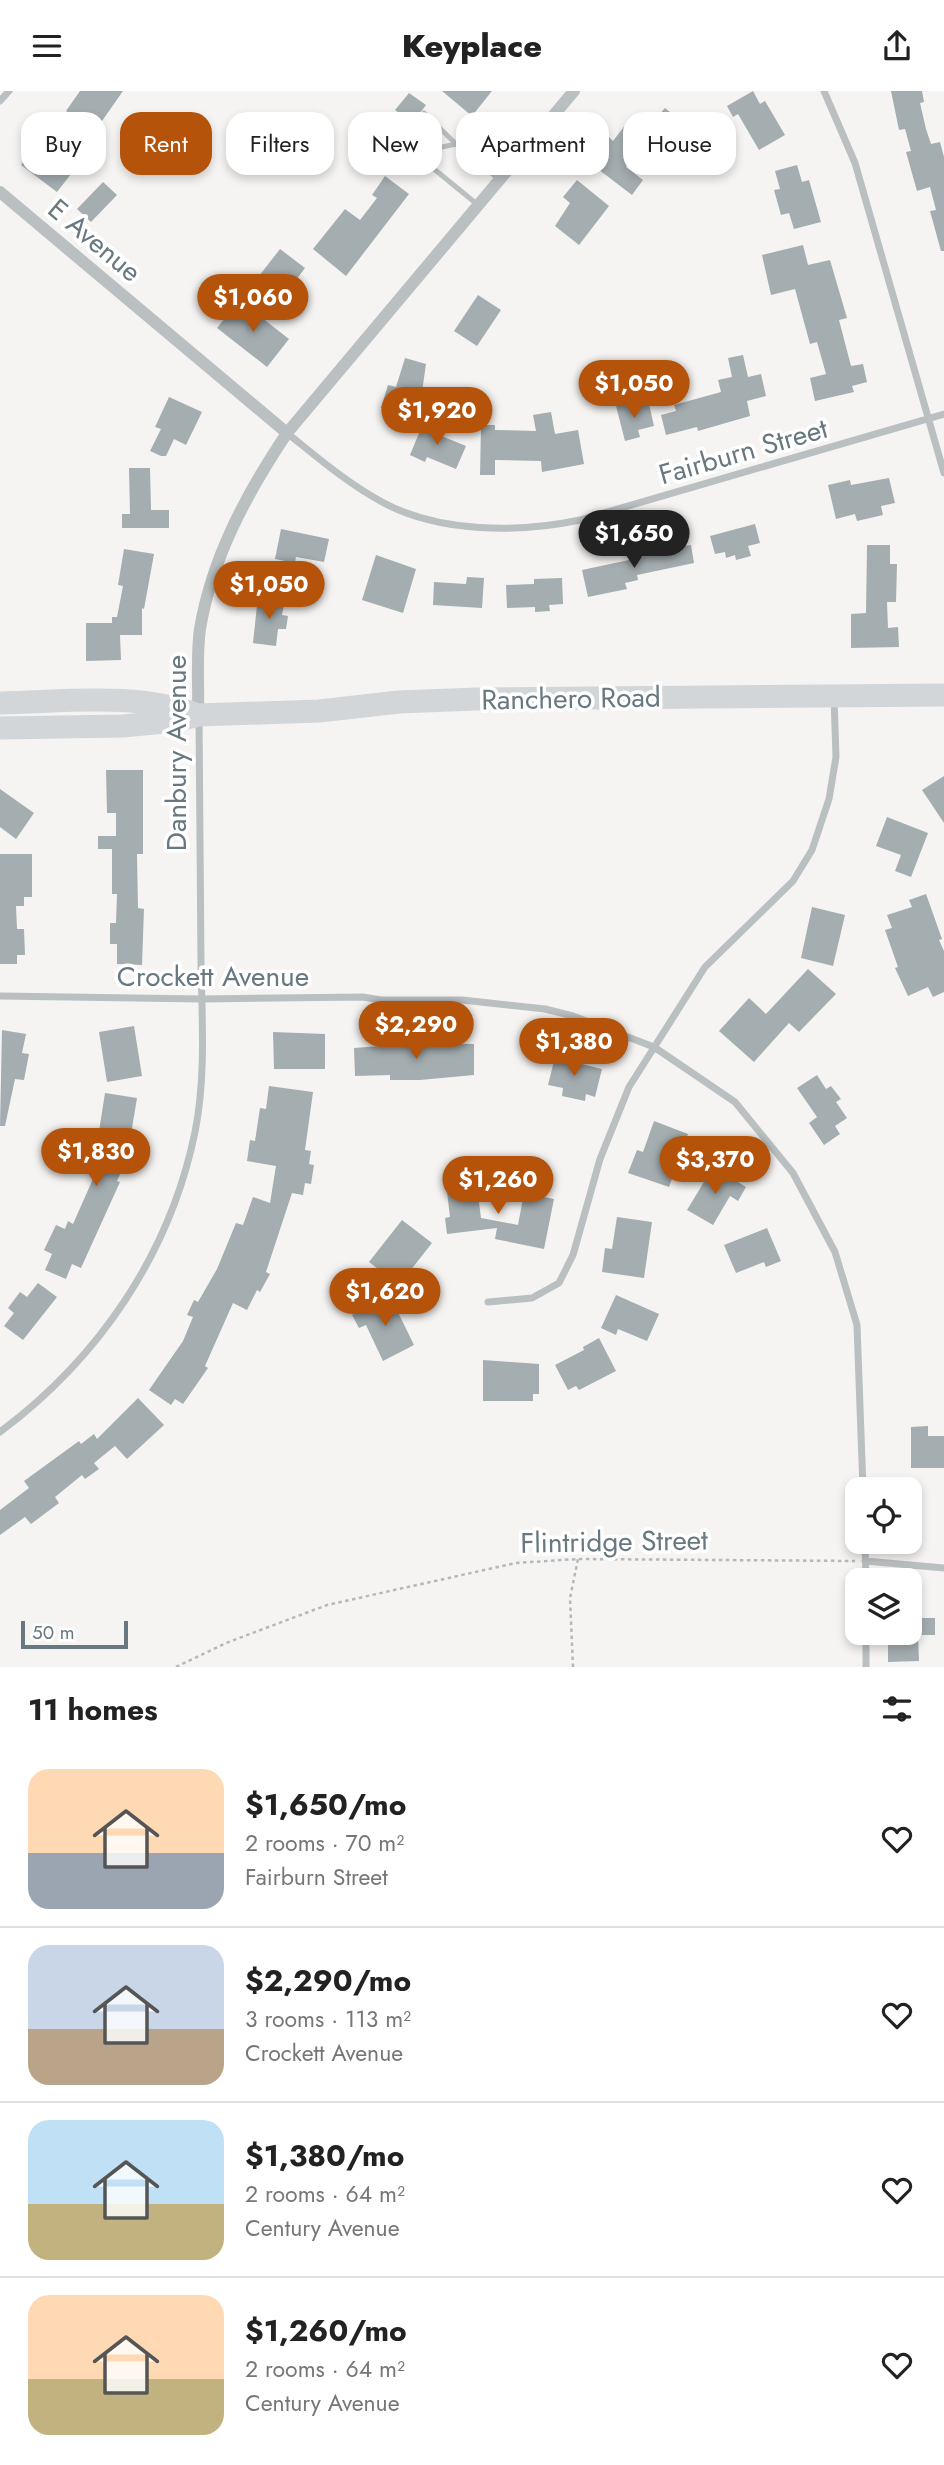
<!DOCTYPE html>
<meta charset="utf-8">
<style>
body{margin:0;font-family:Jost,sans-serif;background:#f6f6f6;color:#222;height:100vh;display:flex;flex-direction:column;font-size:26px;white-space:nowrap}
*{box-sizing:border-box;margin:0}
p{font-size:23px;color:#767676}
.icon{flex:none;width:38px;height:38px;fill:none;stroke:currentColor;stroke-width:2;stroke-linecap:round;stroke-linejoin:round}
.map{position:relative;height:1576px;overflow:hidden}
.side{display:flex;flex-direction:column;background:#fff;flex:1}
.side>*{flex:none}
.hud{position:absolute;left:21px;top:21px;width:903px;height:63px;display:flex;gap:14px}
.fabs{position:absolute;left:845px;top:1386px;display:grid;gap:14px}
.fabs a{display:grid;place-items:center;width:77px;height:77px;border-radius:14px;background:#fff;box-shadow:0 4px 10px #0003;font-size:35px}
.scale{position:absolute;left:21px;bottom:18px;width:107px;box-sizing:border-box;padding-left:7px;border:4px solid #677880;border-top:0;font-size:19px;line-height:24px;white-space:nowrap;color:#677880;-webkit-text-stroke:5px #fff;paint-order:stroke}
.price{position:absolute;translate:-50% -60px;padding:0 16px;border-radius:24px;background:#b45309;color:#fff;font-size:23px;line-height:46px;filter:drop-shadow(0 2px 4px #0008)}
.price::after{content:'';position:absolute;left:50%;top:42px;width:21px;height:16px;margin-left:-10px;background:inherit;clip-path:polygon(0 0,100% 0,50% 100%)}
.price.selected{background:#222;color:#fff}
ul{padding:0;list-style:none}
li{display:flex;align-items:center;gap:21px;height:175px;padding:0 28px}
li+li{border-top:2px solid #e0e0e0}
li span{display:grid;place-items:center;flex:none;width:196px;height:140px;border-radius:21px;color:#555}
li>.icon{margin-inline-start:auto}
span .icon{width:84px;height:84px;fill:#fffc;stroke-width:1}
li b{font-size:30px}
h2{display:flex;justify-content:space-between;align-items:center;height:84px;padding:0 28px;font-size:30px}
.pill{padding:0 24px;border-radius:21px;background:#fff;box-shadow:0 4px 10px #0003;font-size:24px;line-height:63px}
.pill.selected{background:#b45309;color:#fff}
header{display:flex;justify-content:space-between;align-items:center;height:91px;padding:0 28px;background:#fff;font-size:32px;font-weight:800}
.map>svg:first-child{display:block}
.building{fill:#a4adb0}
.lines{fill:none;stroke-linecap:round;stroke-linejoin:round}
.path{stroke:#b4b8ba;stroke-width:2.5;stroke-dasharray:3.5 3.5;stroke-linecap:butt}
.service{stroke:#babfc1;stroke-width:5}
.minor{stroke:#babfc1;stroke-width:7}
.tertiary{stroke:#babfc1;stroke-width:12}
.secondary{stroke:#d2d6d9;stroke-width:23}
.labels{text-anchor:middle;stroke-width:7;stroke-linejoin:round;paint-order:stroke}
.street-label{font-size:28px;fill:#677880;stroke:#fff}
</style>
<header><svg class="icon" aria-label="menu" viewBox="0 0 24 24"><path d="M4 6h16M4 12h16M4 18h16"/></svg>Keyplace<svg class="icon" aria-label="share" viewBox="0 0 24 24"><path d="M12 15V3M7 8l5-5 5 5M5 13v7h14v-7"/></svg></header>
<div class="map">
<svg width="944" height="1576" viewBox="0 0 944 1576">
<rect width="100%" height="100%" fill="#f5f4f2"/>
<!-- building -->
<path class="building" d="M80,0H123L95,40L66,20Z
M442,0H492L472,25Z
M753,0L760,13L765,10L785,44L759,59L738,23L733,26L727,15Z
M891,0H922L924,11L920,12L926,38L931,53L940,51L944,66V160H941L930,120L936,119L930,96L917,100L906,61L911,60L905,38L899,39Z
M409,2L426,14L417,26L432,38L406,73L385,57L400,37L392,30L399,22L395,19Z
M665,17L681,30L665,50L648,36Z
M626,33L642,45L632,58L637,62L626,76L643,89L632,104L590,72L609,46L613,50Z
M47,38L85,65L57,101L21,74Z
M797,74L802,91L809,89L821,131L794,138L789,122L781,124L774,99L780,98L775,80Z
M385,85L409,103L346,185L313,158L345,118L360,129L377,107L372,104Z
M577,89L609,115L579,154L555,135L570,112L563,106Z
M103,91L117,104L91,131L77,118Z
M803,154L808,174L830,169L847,227L839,229L851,275L863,273L867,291L852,295L854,301L815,310L810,287L826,283L817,251L810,253L795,198L771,204L762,164Z
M280,158L305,177L293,193L298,197L290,208L259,185Z
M478,204L501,219L477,255L454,240Z
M239,209L289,248L267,276L217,237Z
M743,264L748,286L761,283L766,305L747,310L750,325L698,340L697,336L666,344L661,324L676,320L674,314L721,301L718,289L732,286L728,267Z
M405,267L426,273L422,301L414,298L406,324L381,317L388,294L396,296Z
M169,306L202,321L186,354L174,348L166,365H161L150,360L161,338L155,336Z
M630,312L631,317L649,313L654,335L638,339L640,346L625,350L616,315Z
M551,321L555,343L578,339L584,373L542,381L541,370L495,369V384H480L481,334H495V339L536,340L533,324Z
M424,330L437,336L434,342L466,355L456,378L427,366L425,371L410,364Z
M129,377H150L151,419H169V437H122V423H130Z
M889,387L895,412L881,415L883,424L857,430L855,423L836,428L828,394L850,389L851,394Z
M755,433L760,452L748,455L751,465L736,469L735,464L726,467L725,461L715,463L710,445Z
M281,438L329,448L324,471L296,466L295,472L275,468Z
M691,454L694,472L637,484L638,489L625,492L627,498L588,506L582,479L643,466L642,462Z
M867,454H890V473H897L896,511H887L888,537L898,536L899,556L851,557V523L866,522Z
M124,458L154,463L144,518L142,517V544H120L121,569L86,570V532H112V526H117L123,495L118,494Z
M376,464L416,478L403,522L362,509Z
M467,486L484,487L482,517L433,514L434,491L466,493Z
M562,487L563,513L549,514L550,520L535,521V516L507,517L506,494L534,493V488Z
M258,505L285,509L282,524L288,525L286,538H278L276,555L253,552Z
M106,679H143V763H137L138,817L144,818L142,874L117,873V853H110V832H116L117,803H112V758H98V745H116V722H107Z
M944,685V732L922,699Z
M0,698L34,722L16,748L0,736Z
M887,726L928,742L911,786L895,780L901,764L876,755Z
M0,763H32V806H24V815H16L17,838H24L25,864H17V873H0Z
M926,803L942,848L939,849L944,860V901L933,906L928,896L908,905L895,877L898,876L885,839L892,837L887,824L912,816L909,809Z
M812,816L845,824L833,875L801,867Z
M808,878L836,903L799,941L789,932L754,971L719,940L749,907L766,923Z
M134,935L142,985L107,991L99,941Z
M2,939L26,943L22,962L29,963L24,989L15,988L5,1035H0Z
M273,941L325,943V978H274Z
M420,952L474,953V984L420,989H390V984L355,985L354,957Z
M556,962L575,967L573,971L602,978L595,1006L586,1003L585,1010L562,1005L563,997L548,994Z
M817,984L826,998L831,995L841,1008L836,1011L847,1027L835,1035L840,1043L824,1054L809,1032L817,1026L797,997Z
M269,995L313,1001L305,1059L311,1060L309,1073L314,1074L311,1093L305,1092L303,1104L292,1102L266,1181L270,1183L260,1201L257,1199L247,1219L233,1212L205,1275L208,1277L183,1313L175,1308L171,1314L149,1299L183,1250L193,1226L187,1224L194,1209L198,1211L217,1178L236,1132L243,1134L253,1106L270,1112L276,1075L247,1070L250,1049L255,1050L260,1017L266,1018Z
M105,1002L137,1007L127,1067L117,1090L120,1091L81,1177L72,1173L66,1188L45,1179L52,1163L44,1159L56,1134L65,1138L68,1130L73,1133L108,1054L97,1053Z
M654,1030L688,1043L669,1096L628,1082L637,1059L643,1061Z
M713,1076L746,1096L738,1110L730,1105L713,1134L687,1119Z
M476,1088L481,1127L518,1134L524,1102L554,1108L544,1158L495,1148L497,1137L447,1143L445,1127L450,1126L446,1092Z
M617,1126L652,1131L644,1187L602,1181L605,1157L612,1158Z
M402,1129L432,1152L399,1194L369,1171Z
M767,1137L781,1170L766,1176L764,1171L736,1182L724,1154Z
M38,1192L57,1206L23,1249L4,1235L14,1222L8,1217L20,1201L27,1206Z
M616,1204L659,1223L647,1250L618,1238L616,1244L601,1237Z
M390,1205L414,1254L383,1270L366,1234L359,1237L352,1224Z
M599,1247L616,1280L579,1299L576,1295L568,1299L555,1274L584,1259L583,1256Z
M483,1269L539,1273V1303H533V1310H483Z
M138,1307L164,1334L127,1368L115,1355L94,1372L99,1378L85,1388L82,1384L55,1406L59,1412L31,1433L25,1426L0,1444V1419L29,1397L24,1390L79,1350L81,1353L94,1343L97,1348Z
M928,1335V1345H944V1377H911V1336Z
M910,1527H935V1544H918L919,1570L888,1571V1542H910Z"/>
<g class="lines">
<!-- path -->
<path class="path" d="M176,1576L226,1552L327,1514L516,1472L578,1468L855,1470
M573,1576L570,1507L578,1468"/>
<!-- service -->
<path class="service" d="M424,22L456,53
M478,114L434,78L430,68L433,58L456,53L500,89"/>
<!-- minor -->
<path class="minor" d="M824,0L855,72L944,382
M0,10L9,0
M287,342C317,366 347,392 382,411C439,442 518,442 580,429L944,323
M0,905L202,908L363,906L381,909H462L545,918L573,925L654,956L735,1011L793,1082L835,1161L857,1234L863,1398
M488,1211L532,1207L559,1192L573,1164L600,1068L629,996L705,876L793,790L812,759L829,708L836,666L834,607
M0,1341C99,1267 170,1163 195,1041C206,987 202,927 201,872C200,790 200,709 199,628
M865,1451L866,1489
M865,1470L944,1477
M866,1542V1576"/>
<!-- tertiary -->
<path class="tertiary" d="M0,101L287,342
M198,624C199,596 196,565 200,538C212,466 247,402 287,342L574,0"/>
<!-- secondary -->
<path class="secondary" d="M0,612C65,611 137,601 198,624
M0,637L123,635L175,630L198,624L319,620L399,611L476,608L944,604"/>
</g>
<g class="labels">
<!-- street labels -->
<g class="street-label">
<text transform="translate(95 149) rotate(40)" y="10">E Avenue</text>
<text transform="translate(743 360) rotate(-16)" y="10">Fairburn Street</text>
<text transform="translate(571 607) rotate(-1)" y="10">Ranchero Road</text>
<text transform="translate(176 662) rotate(-90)" y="10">Danbury Avenue</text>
<text x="213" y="895">Crockett Avenue</text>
<text transform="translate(614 1450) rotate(-1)" y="10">Flintridge Street</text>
</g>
</g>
</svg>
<div class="fabs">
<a><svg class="icon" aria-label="locate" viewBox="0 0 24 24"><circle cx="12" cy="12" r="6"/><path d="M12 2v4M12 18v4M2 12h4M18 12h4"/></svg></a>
<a><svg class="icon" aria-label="layers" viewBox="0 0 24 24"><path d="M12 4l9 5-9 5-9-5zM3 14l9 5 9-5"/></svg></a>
</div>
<div class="scale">50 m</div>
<b class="price" style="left:253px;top:243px">$1,060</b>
<b class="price" style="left:634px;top:329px">$1,050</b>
<b class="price" style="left:437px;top:356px">$1,920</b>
<b class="price selected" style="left:634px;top:479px">$1,650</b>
<b class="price" style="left:269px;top:530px">$1,050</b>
<b class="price" style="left:416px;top:970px">$2,290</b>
<b class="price" style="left:574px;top:987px">$1,380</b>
<b class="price" style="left:96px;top:1097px">$1,830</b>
<b class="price" style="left:715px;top:1105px">$3,370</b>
<b class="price" style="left:498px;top:1125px">$1,260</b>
<b class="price" style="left:385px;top:1237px">$1,620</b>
<div class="hud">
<a class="pill">Buy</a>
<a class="pill selected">Rent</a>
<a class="pill">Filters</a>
<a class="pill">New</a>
<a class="pill">Apartment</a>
<a class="pill">House</a>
</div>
</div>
<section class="side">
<h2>11 homes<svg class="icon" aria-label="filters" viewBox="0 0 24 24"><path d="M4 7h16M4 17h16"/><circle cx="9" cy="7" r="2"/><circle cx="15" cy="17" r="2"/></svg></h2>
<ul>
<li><span style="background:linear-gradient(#ffd9b3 60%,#9aa5b1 0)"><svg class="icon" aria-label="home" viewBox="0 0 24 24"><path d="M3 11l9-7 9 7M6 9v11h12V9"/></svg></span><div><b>$1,650/mo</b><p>2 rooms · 70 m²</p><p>Fairburn Street</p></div><svg class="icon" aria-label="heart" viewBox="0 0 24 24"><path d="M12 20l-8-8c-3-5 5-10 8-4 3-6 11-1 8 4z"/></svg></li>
<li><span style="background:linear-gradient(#c9d6e8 60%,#b9a48a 0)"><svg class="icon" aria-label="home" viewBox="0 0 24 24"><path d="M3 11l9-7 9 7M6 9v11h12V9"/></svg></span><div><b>$2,290/mo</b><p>3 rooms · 113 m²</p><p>Crockett Avenue</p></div><svg class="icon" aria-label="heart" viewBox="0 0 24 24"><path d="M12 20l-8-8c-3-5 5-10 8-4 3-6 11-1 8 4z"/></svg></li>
<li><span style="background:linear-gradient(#bfe0f5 60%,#c2b280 0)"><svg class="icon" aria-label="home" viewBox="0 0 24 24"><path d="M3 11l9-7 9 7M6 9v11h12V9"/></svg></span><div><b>$1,380/mo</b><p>2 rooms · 64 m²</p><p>Century Avenue</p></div><svg class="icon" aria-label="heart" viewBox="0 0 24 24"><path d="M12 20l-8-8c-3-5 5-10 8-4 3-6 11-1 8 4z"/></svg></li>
<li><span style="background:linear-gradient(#ffd9b3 60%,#c2b280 0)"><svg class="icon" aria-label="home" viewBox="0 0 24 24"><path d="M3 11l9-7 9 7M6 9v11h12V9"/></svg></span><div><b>$1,260/mo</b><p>2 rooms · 64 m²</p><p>Century Avenue</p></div><svg class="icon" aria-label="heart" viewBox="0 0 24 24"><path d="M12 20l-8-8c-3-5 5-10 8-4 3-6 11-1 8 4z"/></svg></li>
</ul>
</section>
